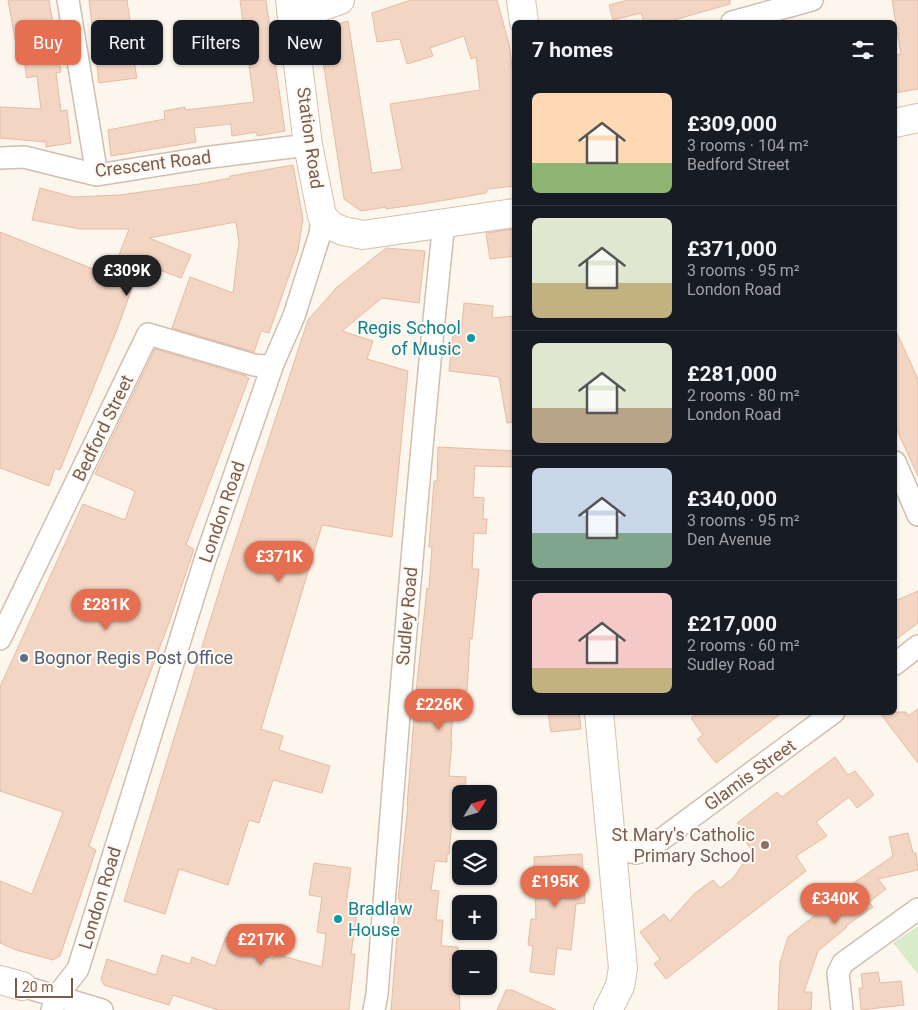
<!DOCTYPE html>
<meta charset="utf-8">
<style>
body{margin:0;font-family:Roboto,sans-serif;background:#20242c;color:#f1f3f6;height:100vh;display:flex;flex-direction:column;font-size:19px;white-space:nowrap}
*{box-sizing:border-box;margin:0}
p{font-size:16px;color:#9ea1a6}
.icon{flex:none;width:28px;height:28px;fill:none;stroke:currentColor;stroke-width:2;stroke-linecap:round;stroke-linejoin:round}
.map{position:relative;flex:1;overflow:hidden}
.drawer{position:absolute;left:512px;top:20px;width:385px;height:695px;display:flex;flex-direction:column;background:#171b24;border-radius:8px;box-shadow:0 1px 4px #0004}
.drawer>*{flex:none}
.top-card{position:absolute;left:15px;top:20px;width:422px;height:45px;display:flex;gap:10px}
.needle{width:32px;rotate:53deg}
.controls{position:absolute;left:452px;top:785px;display:grid;gap:10px}
.controls a{display:grid;place-items:center;width:45px;height:45px;border-radius:8px;background:#171b24;box-shadow:0 1px 4px #0004;font-size:25px}
.scale{position:absolute;left:15px;bottom:12px;width:58px;box-sizing:border-box;padding-left:5px;border:2px solid #7a5c4d;border-top:0;font-size:14px;line-height:18px;white-space:nowrap;color:#7a5c4d;-webkit-text-stroke:4px #fffaf3;paint-order:stroke}
.price{position:absolute;translate:-50% -42px;padding:0 11px;border-radius:18px;background:#e76f51;color:#fff;font-size:16px;line-height:32px;filter:drop-shadow(0 1px 2px #0008)}
.price::after{content:'';position:absolute;left:50%;top:30px;width:15px;height:11px;margin-left:-8px;background:inherit;clip-path:polygon(0 0,100% 0,50% 100%)}
.price.current{background:#222;color:#fff}
ul{padding:0;list-style:none}
li{display:flex;align-items:center;gap:15px;height:125px;padding:0 20px}
li+li{border-top:1px solid #363941}
li span{display:grid;place-items:center;flex:none;width:140px;height:100px;border-radius:8px;color:#555}
li>.icon{margin-inline-start:auto}
span .icon{width:60px;height:60px;fill:#fffc;stroke-width:1}
li b{font-size:21px}
h2{display:flex;justify-content:space-between;align-items:center;height:60px;padding:0 20px;font-size:21px}
.pill{padding:0 18px;border-radius:8px;background:#171b24;box-shadow:0 1px 4px #0004;font-size:18px;line-height:45px}
.pill.current{background:#e76f51;color:#fff}
.map>svg:first-child{display:block}
.green{fill:#d8ecc9}
.building{fill:#f3d5c3;stroke:#e6bba3}
.lines{fill:none;stroke-linecap:round;stroke-linejoin:round}
.street-casing{stroke:#d1beb0;stroke-width:24}
.secondary-casing{stroke:#d6c0b0;stroke-width:30}
.street{stroke:#fff;stroke-width:21}
.secondary{stroke:#fff;stroke-width:28}
.culture-dot{fill:#0f9aa8;stroke:#fffaf3;stroke-width:2}
.service-dot{fill:#5c6f8a;stroke:#fffaf3;stroke-width:2}
.education-dot{fill:#8d6e63;stroke:#fffaf3;stroke-width:2}
.labels{text-anchor:middle;stroke-width:4;stroke-linejoin:round;paint-order:stroke}
.street-label{font-size:18px;fill:#7a5c4d;stroke:#fffaf3}
.culture-label{font-size:18px;fill:#0d838f;stroke:#fffaf3;text-anchor:end}
.service-label{font-size:18px;fill:#4e5e75;stroke:#fffaf3;text-anchor:start}
.education-label{font-size:18px;fill:#785e54;stroke:#fffaf3;text-anchor:end}
</style>
<div class="map">
<svg width="918" height="1010" viewBox="0 0 918 1010">
<rect width="100%" height="100%" fill="#fdf6ec"/>
<!-- green -->
<path class="green" d="M918,926V974L893,943Z"/>
<!-- building -->
<path class="building" d="M8,0H49L61,72L56,73L61,111L67,110L71,143L46,147V142L0,138V107L41,109L37,76L27,78L22,49L17,50Z
M89,0H127L131,28H128L137,78L99,83Z
M240,0H266L285,131L257,136V132L232,136L231,124L194,128L196,142L111,156L108,130L165,119L164,111L185,107L186,110L254,102Z
M411,0H497L509,44L515,87V186L488,189L486,193L428,203L386,209V207L361,211L344,199L321,48H317L315,31L348,21L372,173L402,169L390,104L480,90L476,57L471,59L464,36L430,48L433,56L407,64L400,39L377,42L372,13Z
M628,0H730V4L667,22H644L641,13L613,20L609,5Z
M892,0H918V89L895,93V55L901,54Z
M293,165L303,219L298,250L269,333L261,331L254,352L172,328L190,277L233,293L239,242L236,222L149,238L191,255L181,278L141,263L118,327L60,470L55,468L49,486L0,468V232L111,276L129,229H80L32,220L40,188L73,197L120,195L199,184L230,178V176Z
M515,229V256L490,259L486,233Z
M386,248L425,251L419,303L382,298L342,331L373,341L367,359L408,371L392,537L322,525L261,729L283,736L279,750L330,766L322,793L273,780L259,823L249,820L228,885L179,869L165,914L124,901L225,572L308,320L337,287Z
M464,303L493,306L492,318L515,316V422L507,423L499,377L449,371L453,335H461Z
M895,329L918,379V476L895,426Z
M155,349L246,376V377L249,378L186,545L194,549L169,623L133,718L89,846L96,850L60,956L53,960L16,950L0,943V881L32,894L63,812L0,791V687L83,504L125,520L135,491L95,474Z
M438,447L515,451V467L475,466L473,497L484,498L483,519H487L486,534L474,533L472,569H479L472,639L470,638L467,691L454,690L451,742H452L449,776L466,777L465,794H461V810H453L449,854H447V862L435,861L431,890L439,891L436,920H443L441,946L458,947V963L451,962L458,966L460,1010H391L400,899H398L408,806H407L416,693L427,588L429,589L432,547H429L434,481H437Z
M918,591V623L895,640V601Z
M918,709V763L879,712H906L908,716Z
M548,712H579L581,729L551,732Z
M699,712H783L716,763L697,739L703,735L691,718Z
M835,757L848,775L855,771L874,795L857,808L849,797L816,822L827,836L796,856L806,871L666,979L654,964L660,959L640,932L664,914L670,921L695,893L713,880L720,888L733,878L752,851L743,837L746,834L737,823L777,792L782,797Z
M908,833L913,853H916L918,870L878,879L886,889L869,902L873,907L846,926L847,927L818,951L804,992H812L811,1010H778L780,963L788,937L828,905L858,884H852L893,856L889,837Z
M582,854L585,903L576,904L571,950L557,948L554,975L530,972L533,946L528,945L531,919H536L534,857Z
M314,863L351,868L346,904L358,906L351,954H355L349,1010H218L173,995L169,1005L104,985L101,979L107,959L156,975L162,955L190,964L192,957L215,966L226,937L273,959L275,954L322,967L326,934L317,932L322,897L309,895Z
M878,972L880,983L901,981L904,1005L861,1010L859,988H863L861,974Z
M506,990H512L556,1010H497Z"/>
<g class="lines">
<!-- street casing -->
<g class="street-casing">
<path id="street" d="M68,0L97,175
M732,22L812,0
M0,158L24,157L97,175L203,158L308,145
M895,462L918,515
M0,639L148,334L254,365L265,366L273,364
M895,664L918,646
M612,848L636,853L647,850L834,712
M22,986L102,1010
M52,1010L57,996L78,969L205,560L273,364L294,316L320,234L322,216
M374,1010L377,994C397,737 417,479 444,222
M842,1010L838,973L843,963L918,909"/>
</g>
<!-- secondary casing -->
<g class="secondary-casing">
<path id="secondary" d="M290,0L308,145L322,216L332,226L343,231L363,235L515,213
M521,0L524,22
M291,11L317,8L340,0
M895,123L918,118
M599,712L623,968L620,986L608,1010
M0,980L22,986"/>
</g>
<!-- street -->
<use href="#street" class="street"/>
<!-- secondary -->
<use href="#secondary" class="secondary"/>
</g>
<!-- markers -->
<g class="culture-dot">
<circle cx="471" cy="338" r="5"/>
<circle cx="338" cy="919" r="5"/>
</g>
<circle class="service-dot" cx="24" cy="658" r="5"/>
<circle class="education-dot" cx="765" cy="845" r="5"/>
<g class="labels">
<!-- street labels -->
<g class="street-label">
<text transform="translate(310 138) rotate(82)" y="6">Station Road</text>
<text transform="translate(153 164) rotate(-7)" y="6">Crescent Road</text>
<text transform="translate(103 428) rotate(-64)" y="6">Bedford Street</text>
<text transform="translate(222 512) rotate(-71)" y="6">London Road</text>
<text transform="translate(407 616) rotate(-85)" y="6">Sudley Road</text>
<text transform="translate(750 775) rotate(-36)" y="6">Glamis Street</text>
<text transform="translate(100 898) rotate(-73)" y="6">London Road</text>
</g>
<!-- culture labels -->
<g class="culture-label">
<text x="461" y="334">Regis School<tspan x="461" dy="21">of Music</tspan></text>
<text x="348" y="915" text-anchor="start">Bradlaw<tspan x="348" dy="21">House</tspan></text>
</g>
<!-- service labels -->
<g class="service-label">
<text x="34" y="664">Bognor Regis Post Office</text>
</g>
<!-- education labels -->
<g class="education-label">
<text x="755" y="841">St Mary's Catholic<tspan x="755" dy="21">Primary School</tspan></text>
</g>
</g>
</svg>
<div class="controls">
<a><svg class="needle" viewBox="-14 -14 28 28"><path d="M0-13l5 13h-10z" fill="#e53935"/><path d="M0 13l5-13h-10z" fill="#9ea1a6"/></svg></a>
<a><svg class="icon" aria-label="layers" viewBox="0 0 24 24"><path d="M12 4l9 5-9 5-9-5zM3 14l9 5 9-5"/></svg></a>
<a>+</a>
<a>−</a>
</div>
<div class="scale">20 m</div>
<b class="price current" style="left:127px;top:297px">£309K</b>
<b class="price" style="left:279px;top:583px">£371K</b>
<b class="price" style="left:106px;top:631px">£281K</b>
<b class="price" style="left:439px;top:731px">£226K</b>
<b class="price" style="left:555px;top:908px">£195K</b>
<b class="price" style="left:835px;top:925px">£340K</b>
<b class="price" style="left:261px;top:966px">£217K</b>
<div class="top-card">
<a class="pill current">Buy</a>
<a class="pill">Rent</a>
<a class="pill">Filters</a>
<a class="pill">New</a>
</div>
<section class="drawer">
<h2>7 homes<svg class="icon" aria-label="filters" viewBox="0 0 24 24"><path d="M4 7h16M4 17h16"/><circle cx="9" cy="7" r="2"/><circle cx="15" cy="17" r="2"/></svg></h2>
<ul>
<li><span style="background:linear-gradient(#ffd9b3 70%,#8fb573 0)"><svg class="icon" aria-label="home" viewBox="0 0 24 24"><path d="M3 11l9-7 9 7M6 9v11h12V9"/></svg></span><div><b>£309,000</b><p>3 rooms · 104 m²</p><p>Bedford Street</p></div></li>
<li><span style="background:linear-gradient(#dfe7d0 65%,#c2b280 0)"><svg class="icon" aria-label="home" viewBox="0 0 24 24"><path d="M3 11l9-7 9 7M6 9v11h12V9"/></svg></span><div><b>£371,000</b><p>3 rooms · 95 m²</p><p>London Road</p></div></li>
<li><span style="background:linear-gradient(#dfe7d0 65%,#b9a48a 0)"><svg class="icon" aria-label="home" viewBox="0 0 24 24"><path d="M3 11l9-7 9 7M6 9v11h12V9"/></svg></span><div><b>£281,000</b><p>2 rooms · 80 m²</p><p>London Road</p></div></li>
<li><span style="background:linear-gradient(#c9d6e8 65%,#7fa58c 0)"><svg class="icon" aria-label="home" viewBox="0 0 24 24"><path d="M3 11l9-7 9 7M6 9v11h12V9"/></svg></span><div><b>£340,000</b><p>3 rooms · 95 m²</p><p>Den Avenue</p></div></li>
<li><span style="background:linear-gradient(#f6c9c9 75%,#c2b280 0)"><svg class="icon" aria-label="home" viewBox="0 0 24 24"><path d="M3 11l9-7 9 7M6 9v11h12V9"/></svg></span><div><b>£217,000</b><p>2 rooms · 60 m²</p><p>Sudley Road</p></div></li>
</ul>
</section>
</div>
